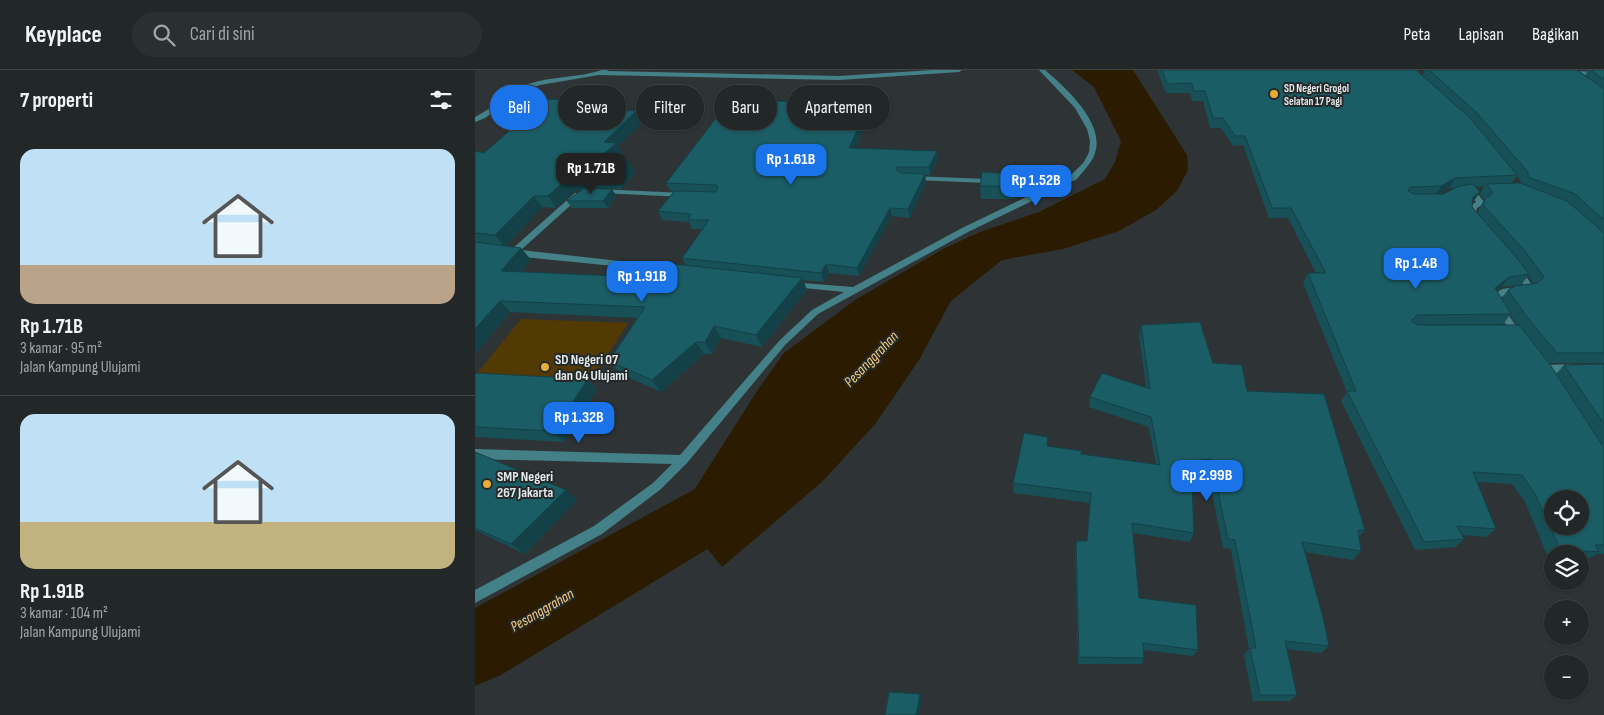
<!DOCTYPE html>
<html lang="id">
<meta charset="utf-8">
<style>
body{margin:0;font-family:"Sofia Sans Condensed",sans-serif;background:#2a2f30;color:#f1f3f6;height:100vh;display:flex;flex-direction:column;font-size:19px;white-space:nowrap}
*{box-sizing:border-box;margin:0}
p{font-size:16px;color:#a2a5a8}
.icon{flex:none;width:28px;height:28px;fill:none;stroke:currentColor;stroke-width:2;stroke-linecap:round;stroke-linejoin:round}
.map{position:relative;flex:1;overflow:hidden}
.panel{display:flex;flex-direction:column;background:#222728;width:475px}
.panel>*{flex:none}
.top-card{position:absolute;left:15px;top:15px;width:475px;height:45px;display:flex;gap:10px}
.controls{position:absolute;left:1069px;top:420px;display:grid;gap:10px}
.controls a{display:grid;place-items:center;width:45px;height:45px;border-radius:50%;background:#222728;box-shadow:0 1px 4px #0004,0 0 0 1px #3f4445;font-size:25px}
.price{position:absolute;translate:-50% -42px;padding:0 11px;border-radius:10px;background:#1a73e8;color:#fff;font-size:16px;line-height:32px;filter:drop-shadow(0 1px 2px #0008)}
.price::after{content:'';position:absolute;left:50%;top:30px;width:15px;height:11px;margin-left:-8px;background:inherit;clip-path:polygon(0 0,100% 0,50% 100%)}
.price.on{background:#222;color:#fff}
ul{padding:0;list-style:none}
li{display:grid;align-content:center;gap:10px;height:265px;padding:0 20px}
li+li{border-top:1px solid #3f4445}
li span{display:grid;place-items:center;height:155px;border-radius:15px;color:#555}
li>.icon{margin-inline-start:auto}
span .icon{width:90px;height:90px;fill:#fffc;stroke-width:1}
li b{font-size:21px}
h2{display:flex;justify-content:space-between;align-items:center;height:60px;padding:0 20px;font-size:21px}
.tag{padding:0 18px;border-radius:22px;background:#222728;box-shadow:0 1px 4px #0004,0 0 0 1px #3f4445;font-size:18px;line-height:45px}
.tag.on{background:#1a73e8;color:#fff}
header{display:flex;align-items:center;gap:30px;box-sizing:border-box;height:70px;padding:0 25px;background:#222728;border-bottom:1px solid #3f4445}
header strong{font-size:24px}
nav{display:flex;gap:28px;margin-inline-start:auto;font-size:18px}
.search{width:350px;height:45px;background:#2a2f30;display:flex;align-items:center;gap:12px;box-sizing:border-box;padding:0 18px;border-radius:28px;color:#a2a5a8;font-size:19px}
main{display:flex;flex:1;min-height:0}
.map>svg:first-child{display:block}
.green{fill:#533a03}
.water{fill:#2b1c01}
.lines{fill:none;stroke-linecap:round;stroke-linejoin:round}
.river{fill:#2b1c01;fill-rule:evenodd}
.minor{fill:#448088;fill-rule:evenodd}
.wall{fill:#175057;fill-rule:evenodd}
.shaded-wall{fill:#134147}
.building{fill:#1b5d65;stroke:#134147;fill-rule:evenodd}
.poi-dot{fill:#e7ac37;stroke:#242a2b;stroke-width:2}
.labels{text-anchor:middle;stroke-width:4;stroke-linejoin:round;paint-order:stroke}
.far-poi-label{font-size:11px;font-weight:bold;fill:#e5e9ea;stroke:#242a2b;text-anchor:start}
.poi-label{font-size:14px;font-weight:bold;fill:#e5e9ea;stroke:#242a2b;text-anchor:start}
.water-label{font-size:15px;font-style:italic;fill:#f9cb7b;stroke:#242a2b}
</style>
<header>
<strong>Keyplace</strong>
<div class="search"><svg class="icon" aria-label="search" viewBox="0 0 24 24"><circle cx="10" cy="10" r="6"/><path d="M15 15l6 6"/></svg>Cari di sini</div>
<nav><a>Peta</a><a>Lapisan</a><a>Bagikan</a></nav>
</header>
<main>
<section class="panel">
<h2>7 properti<svg class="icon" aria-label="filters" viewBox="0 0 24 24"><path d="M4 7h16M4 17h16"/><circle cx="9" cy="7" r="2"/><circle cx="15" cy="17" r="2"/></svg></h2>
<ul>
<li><span style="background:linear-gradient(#bfe0f5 75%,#b9a48a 0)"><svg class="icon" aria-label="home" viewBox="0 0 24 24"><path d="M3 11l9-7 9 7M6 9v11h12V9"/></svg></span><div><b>Rp 1.71B</b><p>3 kamar · 95 m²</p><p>Jalan Kampung Ulujami</p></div></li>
<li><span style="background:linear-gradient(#bfe0f5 70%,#c2b280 0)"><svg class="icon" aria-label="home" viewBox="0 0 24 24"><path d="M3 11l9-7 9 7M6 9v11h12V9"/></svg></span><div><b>Rp 1.91B</b><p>3 kamar · 104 m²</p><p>Jalan Kampung Ulujami</p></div></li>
</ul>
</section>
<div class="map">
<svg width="1129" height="645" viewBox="0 0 1129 645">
<rect width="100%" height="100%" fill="#2e3435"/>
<!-- green -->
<path class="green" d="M46,249L153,253L116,310L0,306Z"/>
<!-- water -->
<path class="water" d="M597,0H658L712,85L713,100L702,121L681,140L644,161L588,179L527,190L476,231L444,290L401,353L347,412L247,497L204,444L282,321L309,283L380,230L468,179L505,162L564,142L630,109L640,92L646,71L619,17Z"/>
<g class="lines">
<!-- river -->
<path class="river" d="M281,389L303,398L313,417L303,436L26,605L0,616V538L259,398Z"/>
<!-- minor -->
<path class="minor" d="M127,0H132L133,1L364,6L458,0H487L484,2L364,10L124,5L65,15L51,19L10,48L0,52V47C19,38 33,20 53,14C77,6 103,8 127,0Z
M564,0H570C591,18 630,53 620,83C617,93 608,101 602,109L493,162L343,244L310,275L212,393L186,419L127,464L0,533V520L119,456L178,413L197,394L0,389V379L205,385L304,271L337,240L369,222L318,217L315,216L314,214L315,212L378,217L487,158L566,120L537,114L439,110L435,108L436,106L537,110L573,117L596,105L609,92L614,82L615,71L612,59L600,38Z
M1094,1L1129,2V6L1092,4L1091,3Z
M992,118H998L1010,133L1002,138L1000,146L1004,150L1003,152H997L992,146L994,137L1001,132L991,120Z
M123,119L209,123L213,125L209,127L126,123H123Z
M100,123H103L107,125L46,180L207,198L211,201L210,203L38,186L34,184V180L37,179Z
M1042,196L1045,197L1059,218L1055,221L1032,224L1023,229L1043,259L1038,262L1035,261L1014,228L1027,219L1049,216L1038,199Z
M1098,294L1103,298C1098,304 1069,305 1064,299L1069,295Z"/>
</g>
<!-- wall -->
<path class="wall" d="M682,0H941L947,6L950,0H1129V293H1074L1081,304L1089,295L1129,294V484H1122L1111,490H1105V484H1078V488L1073,487L1050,432L1037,414L1002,412L1021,459L1011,467L987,465L989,469L980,477L940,480L866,331L872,322L828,213L833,203H841L813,148H794L768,75L758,76L746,58H735L728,31H717L715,23H691ZM1103,0H1113L1110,6ZM1042,106L1046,112V113H1037ZM1009,116L1005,124L1009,130L1004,139L1003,144L997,137L998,132L1005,122L1001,117ZM974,118H981L968,124H964ZM1053,206L1058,213L1033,220L1026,229L1022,221L1027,217L1046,215ZM1035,245L1042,255H957L1028,254Z
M110,31L114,39L161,41L167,53L143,76L148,85L141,90L153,91L160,102L147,119L112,117L100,121L81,138L67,137L31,176L46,178L56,190L46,202L189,208L211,196L207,188L228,159H217L214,152L187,150L183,141L199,121H195L191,113L394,35L396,44L380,78L462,81L463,89L455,105H450L451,113L435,148L417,146L384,206L354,203L349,212L328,210L332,220L287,277L246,268L237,284H229L186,322L144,303L134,291L163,248L35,242L0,284V81L9,83Z
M507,102L542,117L541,129H506L505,116Z
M137,119L141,126L133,138H97L92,131Z
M666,255L738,293L772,321L890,460L884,467L886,481L878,490L830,482L854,576L846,583L811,579L822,625L815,631H778L769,585L774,579L756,479L748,478L732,399L717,401L719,463L715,472L658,463L664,528L723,580L718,586L669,580V588L667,594H603L600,480L601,471H612L615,433L539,423L538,413L573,367V376L606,384L681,395L674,357L614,337L615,327L671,317L664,266Z
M0,303L113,309L122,320L89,372L0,367Z
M0,382L102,430L50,484L0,460Z"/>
<!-- shaded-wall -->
<path class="shaded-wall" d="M110,31L116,42L102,38Z
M394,35L396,44L376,86L374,78Z
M161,41L167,53L143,76L148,85L129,101L122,90L129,72Z
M462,81L463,89L455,105L454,97Z
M153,91L160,102L147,119L140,107Z
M450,104L451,113L435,148L433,139Z
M541,104L542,117L541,129L540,116Z
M104,106L112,117L100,121L81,138L73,126L92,109Z
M980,108L974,118L960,126L966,116Z
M137,119L141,126L133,138L128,131Z
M1005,122L998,132L992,137L998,127Z
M59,126L67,137L30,177L20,165Z
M415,138L417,146L384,206L382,198Z
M46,178L56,190L37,213L26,201Z
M351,194L354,203L349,212L346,203Z
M1034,207L1027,217L1012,228L1020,218Z
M327,208L332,220L287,277L281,265Z
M25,231L35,242L0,284V259Z
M239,256L246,268L237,284L230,272Z
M221,272L229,284L186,322L177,310Z
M113,309L122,320L89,372L78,361Z
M91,420L102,430L50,484L36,474Z
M445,624L447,628L444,645H441Z"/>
<!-- building -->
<path class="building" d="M687,0H941L995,48L1042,105L980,108L966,116L935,117L933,121L939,124H968L985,116L998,114L1005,122L998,127L997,137L1041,187L1054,204L1034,207L1020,218L1036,244L942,245L936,251L943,255H1044L1074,293L1129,378V475H1120L1124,482L1085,479L1060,424L1047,405L998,402L1021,459L982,456L989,469L949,472L872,321H881L833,203H851L816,138H797L770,66H760L748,48H738L730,21H719L717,13L692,14ZM1078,429H1105V456H1078Z
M954,0H1102L1129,19V150L1100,124L1053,107V102L1002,43Z
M1116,0H1129V10Z
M71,29L110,31L102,38L161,41L129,72L141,73L122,90L153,91L140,107L104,106L92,109L73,126H59L20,165L0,163V81L9,83Z
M256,29L394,35L374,78L462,81L454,97H422L421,100L426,103L450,104L433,139L415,138L382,198L351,194L346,203L207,188L234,150H213L216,144L183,141L200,121L241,122L243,117L241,115L191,113Z
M507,102L541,104L540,116H505Z
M1045,113L1092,131L1129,163V283H1082L1052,247L1033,220L1040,216L1063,213L1069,207L1050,181L1008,135L1010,129L1018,123L1011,114Z
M109,118L137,119L128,131H92Z
M0,172L46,178L26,201L189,208L199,194L327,208L281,265L239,256L230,272H221L177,310L134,291L170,237L25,231L0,259Z
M725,252L738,293L767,295L772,321L849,324L890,460H883L886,481L827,472L848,547L854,576L810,571L822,625H785L775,578H781L760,470L753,469L736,389L716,391L719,463L657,453L664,528L721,535L723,580L668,573L669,588L604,587L601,471H612L616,423L538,413L549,363L573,367L572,376L607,381L606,384L685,395L676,347L615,327L627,303L675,319L666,255Z
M1129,294V354L1089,295Z
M0,303L113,309L78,361L0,357Z
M0,382L91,420L36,474L0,458Z
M414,622L445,624L441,645H410Z"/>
<!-- markers -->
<g class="poi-dot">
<circle cx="799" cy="24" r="5"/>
<circle cx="70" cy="297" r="5"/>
<circle cx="12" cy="414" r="5"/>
</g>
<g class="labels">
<!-- far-poi labels -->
<g class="far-poi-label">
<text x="809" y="22">SD Negeri Grogol<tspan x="809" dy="13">Selatan 17 Pagi</tspan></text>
</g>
<!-- poi labels -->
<g class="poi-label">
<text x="80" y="294">SD Negeri 07<tspan x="80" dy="16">dan 04 Ulujami</tspan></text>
<text x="22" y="411">SMP Negeri<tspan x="22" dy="16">267 Jakarta</tspan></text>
</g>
<!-- water labels -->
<g class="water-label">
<text transform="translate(396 289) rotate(-46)" y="5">Pesanggrahan</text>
<text transform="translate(67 540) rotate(-30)" y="5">Pesanggrahan</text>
</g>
</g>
</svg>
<div class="controls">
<a><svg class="icon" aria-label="locate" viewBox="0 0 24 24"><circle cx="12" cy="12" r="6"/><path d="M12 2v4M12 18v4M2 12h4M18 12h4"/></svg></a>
<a><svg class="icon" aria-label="layers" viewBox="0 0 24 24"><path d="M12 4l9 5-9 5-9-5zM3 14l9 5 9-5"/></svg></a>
<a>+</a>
<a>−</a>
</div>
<b class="price" style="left:316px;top:116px">Rp 1.61B</b>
<b class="price on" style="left:116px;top:125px">Rp 1.71B</b>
<b class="price" style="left:561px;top:137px">Rp 1.52B</b>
<b class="price" style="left:941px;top:220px">Rp 1.4B</b>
<b class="price" style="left:167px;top:233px">Rp 1.91B</b>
<b class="price" style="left:104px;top:374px">Rp 1.32B</b>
<b class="price" style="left:732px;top:432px">Rp 2.99B</b>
<div class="top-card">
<a class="tag on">Beli</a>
<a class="tag">Sewa</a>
<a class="tag">Filter</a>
<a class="tag">Baru</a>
<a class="tag">Apartemen</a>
</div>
</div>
</main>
